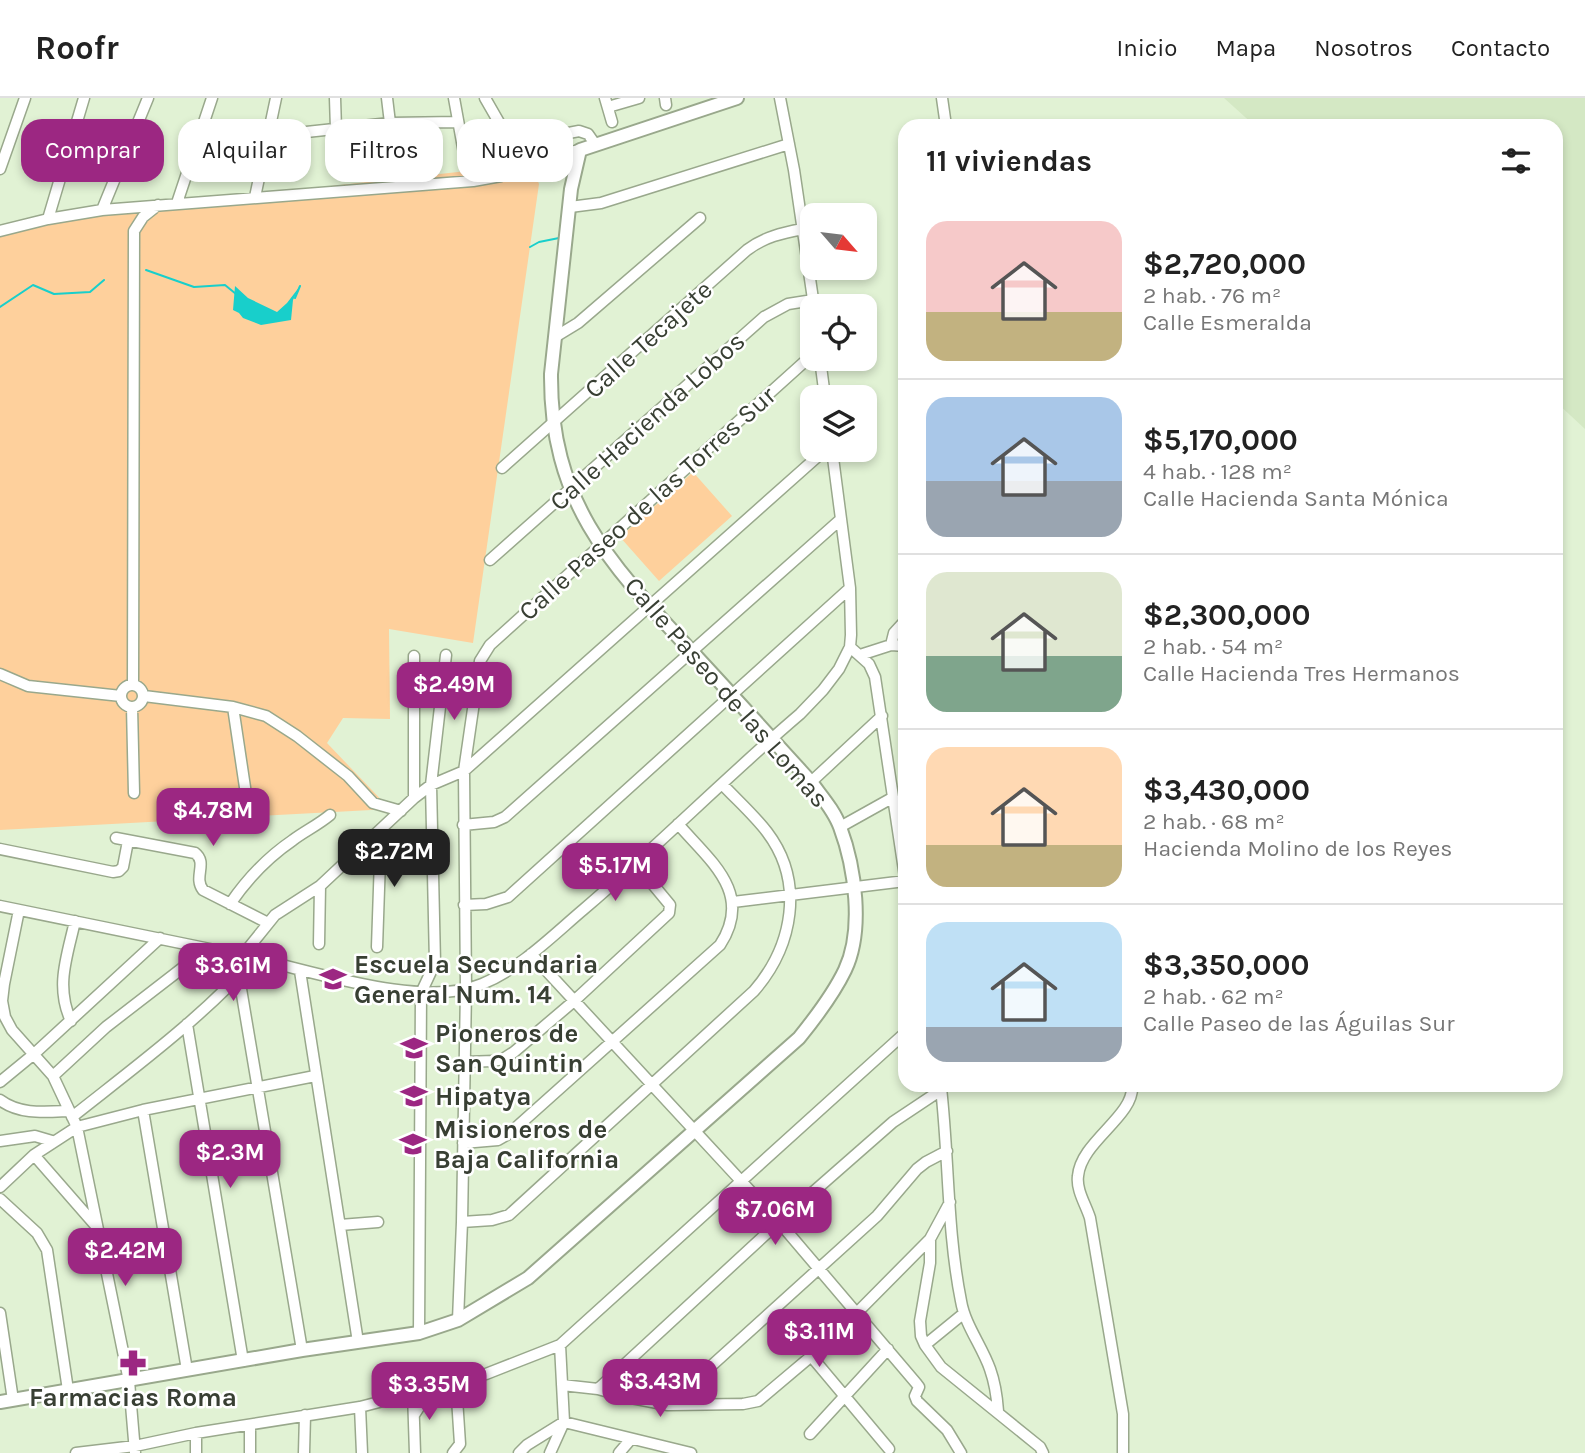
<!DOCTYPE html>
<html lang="es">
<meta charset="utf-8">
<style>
body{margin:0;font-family:Karla,sans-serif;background:#f2f2f2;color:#222;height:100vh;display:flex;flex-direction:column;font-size:26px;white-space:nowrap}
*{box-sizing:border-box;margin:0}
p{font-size:23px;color:#767676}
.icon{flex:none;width:38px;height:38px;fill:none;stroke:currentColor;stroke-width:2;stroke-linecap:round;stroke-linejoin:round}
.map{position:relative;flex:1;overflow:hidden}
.details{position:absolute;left:898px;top:21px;width:665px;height:973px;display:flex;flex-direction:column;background:#fff;border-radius:21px;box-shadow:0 4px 10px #0003}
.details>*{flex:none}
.hud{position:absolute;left:21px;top:21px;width:665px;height:63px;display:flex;gap:14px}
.needle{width:46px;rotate:118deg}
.fabs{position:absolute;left:800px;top:105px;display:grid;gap:14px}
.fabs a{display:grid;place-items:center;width:77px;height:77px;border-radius:14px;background:#fff;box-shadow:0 4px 10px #0003;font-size:35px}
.price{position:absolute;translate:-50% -60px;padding:0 16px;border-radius:14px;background:#9c2782;color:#fff;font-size:23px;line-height:46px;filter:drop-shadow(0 2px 4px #0008)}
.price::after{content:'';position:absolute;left:50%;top:42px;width:21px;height:16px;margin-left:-10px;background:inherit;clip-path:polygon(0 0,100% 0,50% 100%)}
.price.active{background:#222;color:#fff}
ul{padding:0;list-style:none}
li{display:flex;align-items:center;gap:21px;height:175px;padding:0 28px}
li+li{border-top:2px solid #e0e0e0}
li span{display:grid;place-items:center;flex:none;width:196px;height:140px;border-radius:21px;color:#555}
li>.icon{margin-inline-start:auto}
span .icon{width:84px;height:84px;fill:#fffc;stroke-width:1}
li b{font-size:30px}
h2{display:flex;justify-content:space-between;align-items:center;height:84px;padding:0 28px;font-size:30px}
.tag{padding:0 24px;border-radius:21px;background:#fff;box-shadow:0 4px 10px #0003;font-size:24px;line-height:63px}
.tag.active{background:#9c2782;color:#fff}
header{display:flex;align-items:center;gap:42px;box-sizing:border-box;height:98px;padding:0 35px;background:#fff;border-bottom:2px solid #e0e0e0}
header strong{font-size:33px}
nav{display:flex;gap:38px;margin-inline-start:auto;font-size:24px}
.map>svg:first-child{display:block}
.built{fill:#d4e8c4}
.green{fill:#fed09c}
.water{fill:#18cfcb}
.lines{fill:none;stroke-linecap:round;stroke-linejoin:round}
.stream{stroke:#18cfcb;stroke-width:2}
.minor-casing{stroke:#99a88c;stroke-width:13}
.major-casing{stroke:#99a88c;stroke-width:16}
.minor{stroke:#fff;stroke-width:10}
.major{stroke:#fff;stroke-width:12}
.labels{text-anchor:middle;stroke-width:5;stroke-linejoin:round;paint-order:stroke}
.street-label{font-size:26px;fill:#383f33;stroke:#fff}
.poi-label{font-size:26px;font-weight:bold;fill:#383f33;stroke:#fff;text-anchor:start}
</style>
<header>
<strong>Roofr</strong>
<nav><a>Inicio</a><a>Mapa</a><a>Nosotros</a><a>Contacto</a></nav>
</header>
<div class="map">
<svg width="1585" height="1355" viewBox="0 0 1585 1355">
<rect width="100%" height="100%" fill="#e1f2d4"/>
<!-- built -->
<path class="built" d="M1224,0H1585V331L1556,304V28H1255Z"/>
<!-- green -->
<path class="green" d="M531,66L539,86L473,545L389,531L390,621L343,620L327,645L390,711L0,732V133L177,105Z
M693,374L732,418L659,483L620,439Z"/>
<!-- water -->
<path class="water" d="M235,188L248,200L277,214L287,205L300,188L293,202L291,222L261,227L243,220L239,215L233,212Z"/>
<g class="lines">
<!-- stream -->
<path class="stream" d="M530,149L539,144L559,140
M146,172L194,189L225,187L236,196
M295,200L300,188
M0,209L33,187L54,196L90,194L104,182"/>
<!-- minor casing -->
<g class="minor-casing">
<path id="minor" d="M335,0L336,31
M387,0L390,25L408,87
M454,0L464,55L473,83
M485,0L512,47
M605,0L612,24
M665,0L666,7
M780,0L794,72L814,208
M942,0L946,28
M608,9L639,0
M269,38L390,25L458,24
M464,55L579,33L588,36L595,46
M0,71L25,0
M255,99L276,0
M177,105L212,0
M570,109L601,105L789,46
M102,112L148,0
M48,121L84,0
M0,133L48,121L102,112L473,83L501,78L555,57L580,52
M555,239L578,225L700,120
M820,261L825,299
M502,370L747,152C764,139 782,135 803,131
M490,462L764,219L788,206L813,202
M891,547L894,535L905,523
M850,549L869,566L875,579L905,779
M860,557L891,547L905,548
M0,576L28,588L121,598
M121 598a11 11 0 1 1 22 0a11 11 0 1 1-22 0Z
M133,587L134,133L143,119L158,107
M144,598L233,609L266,618L297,638L348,678L373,705L401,713
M132,609L134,695
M233,609L246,696
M811,684L882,618
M414,700V558
M463,727L494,724L505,719L841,421
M840,729L892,700
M116,740L195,755C208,765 193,779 203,792L268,825
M0,751L113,774L119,773L123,769L128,743
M733,804L905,783
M230,806C247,781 268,759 293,742C305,733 318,727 330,717
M464,807L486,806L508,799L850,490
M0,808C81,824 162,841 244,858C308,871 421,912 482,886C521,870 552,838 584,811C658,748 726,679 800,616L823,592L839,571L850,549L851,537L850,490L832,352
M19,812L4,886L2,903L5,919L12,932L53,978L77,1029L129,1283L135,1354
M319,846L320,788
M377,849L381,732
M531,856L779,1124L916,1285L919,1289L915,1298L917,1303L947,1332L961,1355
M242,858L275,817L320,788L414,700L431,687L464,673L825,352
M300,873L358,1244
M239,879L302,1252
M71,923C55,888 67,859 75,823
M187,926L243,1263
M465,964L493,963L503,961L514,954L574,903L669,815L670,807L636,766
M53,978L106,929L207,851
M0,984L34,956L160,840
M941,990C949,1061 947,1133 961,1203C965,1227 982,1248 990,1271C995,1285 997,1299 998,1313
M0,1002C20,1017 45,1014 69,1013
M143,1012L187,1272
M72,1019C135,969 202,920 255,860
M0,1043L35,1038L52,1043
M463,1045L498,1042L510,1035L720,847C754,795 710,763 678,726
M34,1057L96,1128
M0,1089L34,1057L77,1029L143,1012L315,978
M0,1101L37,1135L47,1152L68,1292
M462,1124L492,1122L509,1117L754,893C793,848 805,784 767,734C754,717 737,702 722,686
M340,1127L378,1124
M930,1141V1165L920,1223L921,1238L925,1247L941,1269L1040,1349L1043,1355
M775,1211L811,1258L889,1351
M0,1215L13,1302
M458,1222L462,1124L466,891L464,673L480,563L490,547L812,257
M419,1235L421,895L435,865L431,687L446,557
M925,1247L963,1216
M562,1287L598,1291L626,1299L668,1307L743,1306L758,1303L828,1244L930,1141L950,1104
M598,1291L779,1124L893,1024L941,992
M413,1295L415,1355
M668,1307L877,1118L917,1071L926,1064L947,1053
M360,1309L362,1355
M414,1317L423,1303L435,1291
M810,1336L888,1251
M76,1355L135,1348L196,1335L360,1309L486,1276L560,1247L905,935
M196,1355V1335
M250,1355V1327
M304,1355L305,1317
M453,1355L460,1346L456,1285
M519,1355L527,1347L564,1324L691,1355
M550,1355L564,1324L560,1247
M619,1355L631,1341
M1123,1355V1316L1090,1120C1086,1107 1076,1092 1078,1078C1081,1043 1135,1018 1132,987"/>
</g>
<!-- major casing -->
<g class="major-casing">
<path id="major" d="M0,1304L302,1252L419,1235L458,1222L528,1180L799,940C816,919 833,897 845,872C864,832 855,769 840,729C834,712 821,698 811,684C772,641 734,599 695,557C612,468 550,406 551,276L571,91L580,52L737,0"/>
</g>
<!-- minor -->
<use href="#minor" class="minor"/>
<!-- major -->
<use href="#major" class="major"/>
</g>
<!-- icons -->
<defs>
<g id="school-bare" transform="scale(2.1)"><path d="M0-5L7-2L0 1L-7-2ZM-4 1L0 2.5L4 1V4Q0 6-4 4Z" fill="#9c2782" stroke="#fff" stroke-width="2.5" paint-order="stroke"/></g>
<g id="pharmacy-bare" transform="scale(2.1)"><path d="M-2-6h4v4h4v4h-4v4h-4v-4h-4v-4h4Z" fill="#9c2782" stroke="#fff" stroke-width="2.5" paint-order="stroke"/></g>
</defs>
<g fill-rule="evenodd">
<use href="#school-bare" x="333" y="881"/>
<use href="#school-bare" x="414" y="950"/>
<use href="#school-bare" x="414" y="998"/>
<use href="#school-bare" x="413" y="1046"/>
<use href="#pharmacy-bare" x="133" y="1265"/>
</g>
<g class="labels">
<!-- street labels -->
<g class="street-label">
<text transform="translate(648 241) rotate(-42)" y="9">Calle Tecajete</text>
<text transform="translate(647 323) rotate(-42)" y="9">Calle Hacienda Lobos</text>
<text transform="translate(647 405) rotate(-42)" y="9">Calle Paseo de las Torres Sur</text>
<text transform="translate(727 594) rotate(49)" y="9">Calle Paseo de las Lomas</text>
</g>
<!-- poi labels -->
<g class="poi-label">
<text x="354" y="875">Escuela Secundaria<tspan x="354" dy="30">General Num. 14</tspan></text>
<text x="435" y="944">Pioneros de<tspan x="435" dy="30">San Quintin</tspan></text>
<text x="435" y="1007">Hipatya</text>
<text x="434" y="1040">Misioneros de<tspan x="434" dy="30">Baja California</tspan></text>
<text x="133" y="1308" text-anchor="middle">Farmacias Roma</text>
</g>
</g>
</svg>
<div class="fabs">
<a><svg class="needle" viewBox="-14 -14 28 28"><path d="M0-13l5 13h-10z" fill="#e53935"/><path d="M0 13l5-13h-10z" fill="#767676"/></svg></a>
<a><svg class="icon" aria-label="locate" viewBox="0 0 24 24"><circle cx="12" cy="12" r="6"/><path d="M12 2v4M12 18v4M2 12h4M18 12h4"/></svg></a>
<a><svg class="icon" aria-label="layers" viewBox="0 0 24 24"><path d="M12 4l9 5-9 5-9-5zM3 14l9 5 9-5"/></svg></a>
</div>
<b class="price" style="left:454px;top:624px">$2.49M</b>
<b class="price" style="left:213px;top:750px">$4.78M</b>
<b class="price active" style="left:394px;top:791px">$2.72M</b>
<b class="price" style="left:615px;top:805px">$5.17M</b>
<b class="price" style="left:233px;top:905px">$3.61M</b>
<b class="price" style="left:230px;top:1092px">$2.3M</b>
<b class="price" style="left:775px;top:1149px">$7.06M</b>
<b class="price" style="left:125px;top:1190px">$2.42M</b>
<b class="price" style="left:819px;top:1271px">$3.11M</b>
<b class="price" style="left:660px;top:1321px">$3.43M</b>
<b class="price" style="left:429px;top:1324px">$3.35M</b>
<div class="hud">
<a class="tag active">Comprar</a>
<a class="tag">Alquilar</a>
<a class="tag">Filtros</a>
<a class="tag">Nuevo</a>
</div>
<section class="details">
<h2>11 viviendas<svg class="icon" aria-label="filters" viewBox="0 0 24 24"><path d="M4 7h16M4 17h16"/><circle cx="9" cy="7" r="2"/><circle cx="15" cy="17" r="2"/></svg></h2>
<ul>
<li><span style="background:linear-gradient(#f6c9c9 65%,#c2b280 0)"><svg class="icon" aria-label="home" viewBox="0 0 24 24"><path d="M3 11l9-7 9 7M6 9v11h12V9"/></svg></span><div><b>$2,720,000</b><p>2 hab. · 76 m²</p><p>Calle Esmeralda</p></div></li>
<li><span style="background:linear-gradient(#a9c7e8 60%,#9aa5b1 0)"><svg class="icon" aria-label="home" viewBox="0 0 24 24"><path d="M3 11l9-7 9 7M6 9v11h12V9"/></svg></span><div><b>$5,170,000</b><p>4 hab. · 128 m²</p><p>Calle Hacienda Santa Mónica</p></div></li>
<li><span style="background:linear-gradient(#dfe7d0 60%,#7fa58c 0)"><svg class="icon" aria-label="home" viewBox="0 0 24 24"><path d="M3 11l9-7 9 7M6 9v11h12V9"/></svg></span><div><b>$2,300,000</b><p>2 hab. · 54 m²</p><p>Calle Hacienda Tres Hermanos</p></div></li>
<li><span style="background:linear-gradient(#ffd9b3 70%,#c2b280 0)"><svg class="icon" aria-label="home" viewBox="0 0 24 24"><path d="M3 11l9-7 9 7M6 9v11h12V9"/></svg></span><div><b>$3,430,000</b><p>2 hab. · 68 m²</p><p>Hacienda Molino de los Reyes</p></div></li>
<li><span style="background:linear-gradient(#bfe0f5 75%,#9aa5b1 0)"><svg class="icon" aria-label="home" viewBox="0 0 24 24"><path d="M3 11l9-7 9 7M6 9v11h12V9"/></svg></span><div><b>$3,350,000</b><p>2 hab. · 62 m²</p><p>Calle Paseo de las Águilas Sur</p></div></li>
</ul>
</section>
</div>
